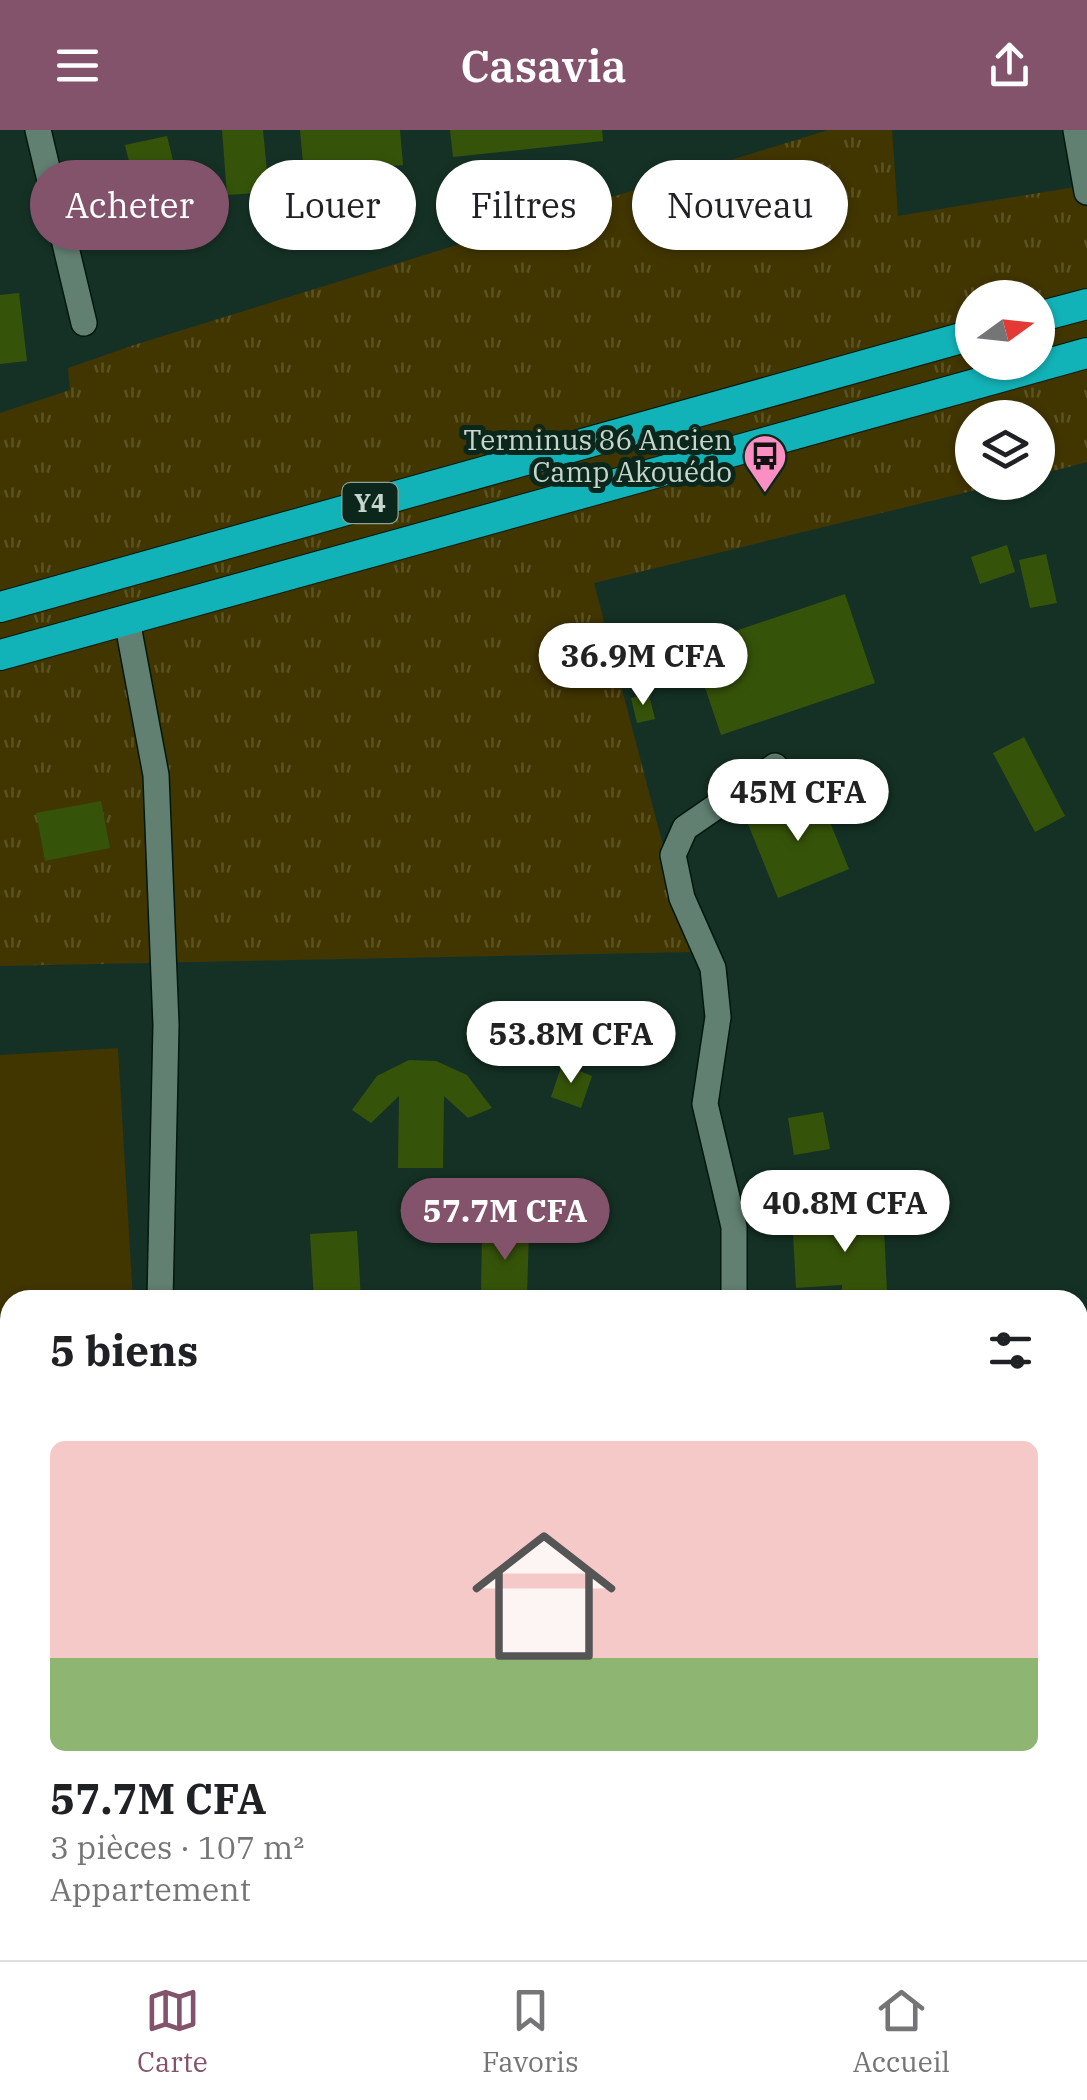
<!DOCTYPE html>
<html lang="fr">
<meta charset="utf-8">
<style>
body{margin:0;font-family:"IBM Plex Serif",serif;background:#f2f2f2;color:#202124;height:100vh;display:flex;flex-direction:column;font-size:38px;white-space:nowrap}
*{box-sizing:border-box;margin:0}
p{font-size:32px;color:#757577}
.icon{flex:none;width:55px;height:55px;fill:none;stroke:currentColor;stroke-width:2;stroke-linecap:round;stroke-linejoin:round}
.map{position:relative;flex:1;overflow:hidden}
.side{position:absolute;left:0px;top:1160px;width:1088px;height:670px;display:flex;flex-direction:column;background:#fff;border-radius:30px 30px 0 0;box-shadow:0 2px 8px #0004}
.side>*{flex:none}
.top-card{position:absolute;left:30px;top:30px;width:1028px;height:90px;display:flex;gap:20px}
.needle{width:65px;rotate:75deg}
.buttons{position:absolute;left:955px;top:150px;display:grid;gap:20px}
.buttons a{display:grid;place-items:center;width:100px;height:100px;border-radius:50%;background:#fff;box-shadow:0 2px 8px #0004;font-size:50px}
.price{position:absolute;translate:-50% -85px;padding:0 22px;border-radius:35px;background:#fff;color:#222;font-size:32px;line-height:65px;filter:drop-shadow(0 2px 5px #0008)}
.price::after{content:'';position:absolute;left:50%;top:60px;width:30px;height:22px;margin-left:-15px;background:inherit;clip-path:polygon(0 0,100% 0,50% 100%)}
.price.current{background:#83526b;color:#fff}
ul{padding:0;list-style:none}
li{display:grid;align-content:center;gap:20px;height:530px;padding:0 50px}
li+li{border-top:2px solid #e0e0e0}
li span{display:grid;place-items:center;height:310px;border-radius:15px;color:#555}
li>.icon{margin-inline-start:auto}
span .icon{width:180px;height:180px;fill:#fffc;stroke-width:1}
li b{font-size:42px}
h2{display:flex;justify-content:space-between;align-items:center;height:120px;padding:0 50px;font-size:42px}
.tag{padding:0 35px;border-radius:45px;background:#fff;box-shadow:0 2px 8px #0004;font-size:35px;line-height:90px}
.tag.current{background:#83526b;color:#fff}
header{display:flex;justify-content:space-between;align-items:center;height:130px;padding:0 50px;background:#83526b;color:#fff;font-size:45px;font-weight:600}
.tab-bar{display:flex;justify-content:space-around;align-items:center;height:140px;border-top:2px solid #e0e0e0;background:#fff;font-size:28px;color:#757577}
.tab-bar a{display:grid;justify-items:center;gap:5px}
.tab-bar .current{color:#83526b}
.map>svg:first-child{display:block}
.grass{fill:url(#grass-tufts);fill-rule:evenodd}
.pitch{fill:#413500}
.building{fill:#365409}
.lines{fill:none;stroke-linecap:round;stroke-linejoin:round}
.minor-casing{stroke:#00180e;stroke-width:28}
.highway-casing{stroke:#00180e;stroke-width:32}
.path{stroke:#4b6358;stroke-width:5;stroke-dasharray:5 5;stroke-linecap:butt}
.minor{stroke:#628072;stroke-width:25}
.highway{stroke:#12b3b8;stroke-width:30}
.labels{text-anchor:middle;stroke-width:10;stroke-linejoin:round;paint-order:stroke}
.shield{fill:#0b271b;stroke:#8ea298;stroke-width:2.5}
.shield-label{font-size:25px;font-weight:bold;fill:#c6d6ce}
.poi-label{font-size:28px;fill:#c6d6ce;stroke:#0b271b;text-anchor:end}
</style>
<header><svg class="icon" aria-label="menu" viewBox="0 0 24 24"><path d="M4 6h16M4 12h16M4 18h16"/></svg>Casavia<svg class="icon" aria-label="share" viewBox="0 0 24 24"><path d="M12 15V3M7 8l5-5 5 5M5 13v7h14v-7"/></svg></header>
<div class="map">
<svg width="1087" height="1830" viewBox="0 0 1087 1830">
<defs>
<pattern id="grass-tufts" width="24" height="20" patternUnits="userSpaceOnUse" patternTransform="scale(2.5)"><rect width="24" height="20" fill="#413500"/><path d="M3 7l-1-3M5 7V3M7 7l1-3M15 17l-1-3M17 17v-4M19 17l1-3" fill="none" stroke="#5b5224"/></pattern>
</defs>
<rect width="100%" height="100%" fill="#153125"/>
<!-- grass -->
<path class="grass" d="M828,0H892L898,86L1087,55V332L1038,345V288H972V352L1005,353L594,453L691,822L0,836V283L70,260L68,238L134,215ZM972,168H1038V232H972Z
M198,1820H566L567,1830H199Z"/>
<!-- pitch -->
<path class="pitch" d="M118,918L133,1170H10V1275L0,1276V925Z"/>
<!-- building -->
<path class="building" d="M222,0H263L269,62L227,65Z
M300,0H400L403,35L304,45Z
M450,0H602L603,11L453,27Z
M167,6L191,104L149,114L125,15Z
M19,163L27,231L0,234V165Z
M1007,415L1015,442L980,454L971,427Z
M1046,424L1057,473L1030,478L1019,430Z
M845,464L875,553L721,605L691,516Z
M649,564L655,589L637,593L631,568Z
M1024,607L1065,686L1035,702L993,623Z
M817,660L849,739L778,768L746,689Z
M101,671L110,718L45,731L36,683Z
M409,930L436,931L467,945L492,978L468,988L444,966L443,1038H398L399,966L371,993L352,980L377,946Z
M562,934L592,946L581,978L551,967Z
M823,982L830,1019L794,1025L788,988Z
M883,1076L887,1163L842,1165V1155L796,1158L793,1104L848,1101L847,1078Z
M482,1099L529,1101L527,1166L481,1165Z
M357,1101L361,1170H314L310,1104Z
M1078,1480L1087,1482V1517L1078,1516Z
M1087,1616V1692L1081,1693L1078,1617Z
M59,1820H116L117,1830H60Z
M624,1820H683L684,1830H625Z
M776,1820H839L840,1830H776Z
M1019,1820H1069L1071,1830H1021Z"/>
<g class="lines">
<!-- minor casing -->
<g class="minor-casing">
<path id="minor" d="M38,0L84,193
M1076,0L1087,62
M127,490L156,645L166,895L160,1170
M734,1170V1097L705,974L718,887L713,838L682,768L673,725L685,698L775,636
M1078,1260L1087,1259
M0,1397L10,1380
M0,1503L10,1612
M0,1643L10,1642
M0,1703L10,1702
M30,1820L32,1830
M165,1820L166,1830
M590,1820L591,1830
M881,1820L882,1830"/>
</g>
<!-- highway casing -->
<g class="highway-casing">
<path id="highway" d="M1038,187L1087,174
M0,477L972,205
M0,525L1087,223"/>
</g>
<!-- path -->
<path class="path" d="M383,1820L384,1830"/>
<!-- minor -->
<use href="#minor" class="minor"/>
<!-- highway -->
<use href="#highway" class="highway"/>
</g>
<!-- icons -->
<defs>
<g id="bus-pin" transform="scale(2.25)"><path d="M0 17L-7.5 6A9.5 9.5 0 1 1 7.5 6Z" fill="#fc8fc2" stroke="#0b271b"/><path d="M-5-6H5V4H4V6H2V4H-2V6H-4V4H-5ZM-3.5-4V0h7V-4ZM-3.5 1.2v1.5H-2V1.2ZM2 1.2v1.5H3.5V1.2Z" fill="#111"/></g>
</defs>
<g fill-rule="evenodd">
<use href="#bus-pin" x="765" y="326"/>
</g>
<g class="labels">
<!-- shield labels -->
<rect class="shield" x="342.5" y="353" width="55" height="40" rx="8"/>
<g class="shield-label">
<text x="370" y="382">Y4</text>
</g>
<!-- poi labels -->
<g class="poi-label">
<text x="732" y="320">Terminus 86 Ancien<tspan x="732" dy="32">Camp Akouédo</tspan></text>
</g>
</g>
</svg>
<div class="buttons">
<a><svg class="needle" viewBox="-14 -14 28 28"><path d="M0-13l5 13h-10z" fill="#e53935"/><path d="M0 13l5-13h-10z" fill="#757577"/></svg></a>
<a><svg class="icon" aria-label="layers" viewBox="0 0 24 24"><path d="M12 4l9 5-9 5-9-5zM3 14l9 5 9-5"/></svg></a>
</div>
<b class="price" style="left:643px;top:578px">36.9M CFA</b>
<b class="price" style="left:798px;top:714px">45M CFA</b>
<b class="price" style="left:571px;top:956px">53.8M CFA</b>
<b class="price" style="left:845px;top:1125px">40.8M CFA</b>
<b class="price current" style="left:505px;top:1133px">57.7M CFA</b>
<div class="top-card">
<a class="tag current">Acheter</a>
<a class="tag">Louer</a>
<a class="tag">Filtres</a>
<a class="tag">Nouveau</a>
</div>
<section class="side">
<h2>5 biens<svg class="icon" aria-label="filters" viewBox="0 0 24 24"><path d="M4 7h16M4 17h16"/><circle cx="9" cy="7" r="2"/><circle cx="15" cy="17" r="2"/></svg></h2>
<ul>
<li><span style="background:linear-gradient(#f6c9c9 70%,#8fb573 0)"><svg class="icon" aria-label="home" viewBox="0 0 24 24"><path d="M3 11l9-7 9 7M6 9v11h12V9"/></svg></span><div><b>57.7M CFA</b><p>3 pièces · 107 m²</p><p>Appartement</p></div></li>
</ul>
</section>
</div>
<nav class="tab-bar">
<a class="current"><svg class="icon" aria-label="map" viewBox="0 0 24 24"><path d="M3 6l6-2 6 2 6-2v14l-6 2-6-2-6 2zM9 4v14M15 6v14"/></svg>Carte</a>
<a><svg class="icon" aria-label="saved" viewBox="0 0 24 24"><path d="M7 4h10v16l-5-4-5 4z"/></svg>Favoris</a>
<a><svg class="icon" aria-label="home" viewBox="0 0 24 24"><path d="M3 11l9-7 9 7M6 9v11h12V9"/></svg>Accueil</a>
</nav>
